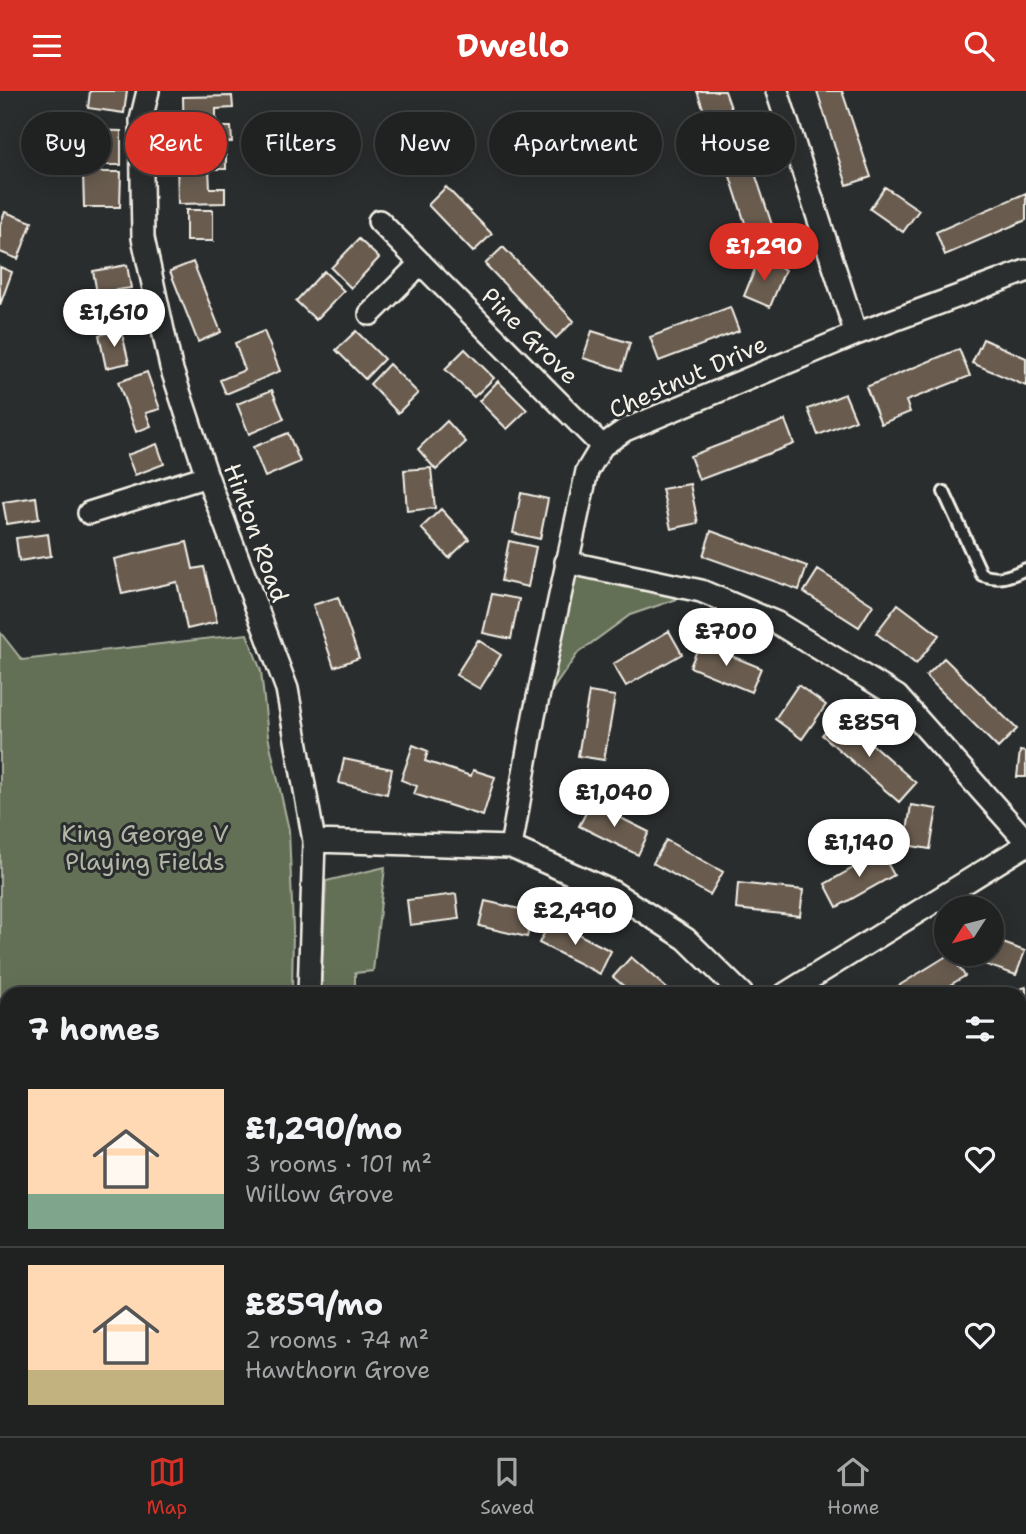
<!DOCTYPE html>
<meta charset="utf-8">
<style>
body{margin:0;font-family:"Shantell Sans",sans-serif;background:#2d2f2f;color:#f1f3f6;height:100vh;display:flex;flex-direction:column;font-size:26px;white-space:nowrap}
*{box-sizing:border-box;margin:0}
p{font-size:23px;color:#a2a4a5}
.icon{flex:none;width:38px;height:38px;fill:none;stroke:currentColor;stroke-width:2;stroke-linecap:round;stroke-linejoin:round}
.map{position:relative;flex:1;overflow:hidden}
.sheet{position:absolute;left:0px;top:896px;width:1027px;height:450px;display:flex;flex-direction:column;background:#202222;border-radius:21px 21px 0 0;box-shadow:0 4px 18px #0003,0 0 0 2px #3d3f40}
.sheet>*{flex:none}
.hud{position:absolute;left:21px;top:21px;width:985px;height:63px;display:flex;gap:14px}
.needle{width:46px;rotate:234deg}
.buttons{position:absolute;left:934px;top:805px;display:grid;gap:14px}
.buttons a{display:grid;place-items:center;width:70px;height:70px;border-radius:50%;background:#202222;box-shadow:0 4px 18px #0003,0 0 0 2px #3d3f40;font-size:35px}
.price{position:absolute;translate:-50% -60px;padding:0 16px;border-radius:24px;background:#fff;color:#222;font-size:23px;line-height:46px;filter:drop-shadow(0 2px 4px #0008)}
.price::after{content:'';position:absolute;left:50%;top:42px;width:21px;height:16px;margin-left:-10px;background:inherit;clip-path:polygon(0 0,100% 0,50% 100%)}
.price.current{background:#d93025;color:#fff}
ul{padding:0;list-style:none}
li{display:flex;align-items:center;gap:21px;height:175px;padding:0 28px}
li+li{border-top:2px solid #3d3f40}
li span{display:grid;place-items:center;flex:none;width:196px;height:140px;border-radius:0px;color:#555}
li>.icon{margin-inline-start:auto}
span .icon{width:84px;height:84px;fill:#fffc;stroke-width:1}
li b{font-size:30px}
h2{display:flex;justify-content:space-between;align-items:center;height:84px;padding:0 28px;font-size:30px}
.chip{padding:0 24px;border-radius:32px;background:#202222;box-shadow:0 4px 18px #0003,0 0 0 2px #3d3f40;font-size:24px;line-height:63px}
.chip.current{background:#d93025;color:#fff}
header{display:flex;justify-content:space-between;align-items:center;height:91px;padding:0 28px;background:#d93025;color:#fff;font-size:32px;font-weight:700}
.menu{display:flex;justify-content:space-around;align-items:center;height:98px;border-top:2px solid #3d3f40;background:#202222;font-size:19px;color:#a2a4a5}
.menu a{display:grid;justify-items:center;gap:4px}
.menu .current{color:#d93025}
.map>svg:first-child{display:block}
.green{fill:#636f56;stroke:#acb09f;stroke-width:2}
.building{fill:#695b50;stroke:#f4f1e8;stroke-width:2}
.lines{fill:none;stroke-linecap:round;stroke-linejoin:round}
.service-casing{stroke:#f4f1e8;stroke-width:16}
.minor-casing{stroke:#f4f1e8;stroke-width:26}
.service{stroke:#2a2d2e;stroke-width:10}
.minor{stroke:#2a2d2e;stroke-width:21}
.labels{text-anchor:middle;stroke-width:6;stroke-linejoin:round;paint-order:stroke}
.street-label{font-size:24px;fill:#f4f1e8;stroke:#2a2d2e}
.park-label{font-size:24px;fill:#b3b6a6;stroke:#2a2d2e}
</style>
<header><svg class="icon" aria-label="menu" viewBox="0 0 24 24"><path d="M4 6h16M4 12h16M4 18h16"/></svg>Dwello<svg class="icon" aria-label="search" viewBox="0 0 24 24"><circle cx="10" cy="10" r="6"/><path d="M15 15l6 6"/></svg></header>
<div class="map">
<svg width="1026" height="1345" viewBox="0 0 1026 1345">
<rect width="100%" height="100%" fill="#2a2d2e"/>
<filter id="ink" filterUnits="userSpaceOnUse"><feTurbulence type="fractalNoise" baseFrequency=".0143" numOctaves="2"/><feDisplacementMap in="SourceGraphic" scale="14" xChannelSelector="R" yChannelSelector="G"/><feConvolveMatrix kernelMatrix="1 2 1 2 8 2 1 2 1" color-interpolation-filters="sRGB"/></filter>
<g filter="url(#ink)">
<!-- green -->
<path class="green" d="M566,471L701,500L630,524L578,562L534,625Z
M0,541L22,569L247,543L261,580L268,645L289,739L293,837L292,903H7V1339H263V1345H0Z
M385,776L373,880L355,882V903H321L326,790Z"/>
<!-- building -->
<path class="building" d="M90,0H127L124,22L88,17Z
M697,0H725L736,31L711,40Z
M817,0H842L871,86L847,94Z
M232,5L233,17L216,18V36H231L232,51L184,52L183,6Z
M84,39L121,40V74H84Z
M744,49L776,146L752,154L721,57Z
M226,65V78H209L210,97H225V112L178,113L177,66Z
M83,81H121L120,116H84Z
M446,96L492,143L473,161L428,114Z
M885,96L919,119L903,141L870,118Z
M1026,102V129L945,164L936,141Z
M186,119H213V150H186Z
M5,121L32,131L18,168L0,161V134Z
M359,148L379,167L351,197L331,177Z
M503,156L574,230L556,247L485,173Z
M759,168L785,179L770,216L744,205Z
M193,171L221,241L198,251L170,180Z
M127,174L131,197L97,202L93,180Z
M0,176L12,181L0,214Z
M324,180L344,200L316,229L296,210Z
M730,216L739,240L659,270L650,246Z
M121,238L129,272L106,277L99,244Z
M264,240L280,280L226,303L220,289L245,279L235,252Z
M356,240L384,268L365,288L336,259Z
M592,240L630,252L622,279L583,267Z
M983,248L1026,267V295L972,272Z
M465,258L494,287L474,306L445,278Z
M959,258L970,285L906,310L910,321L881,333L866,296Z
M389,273L418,302L398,322L370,293Z
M147,281L160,318L146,322L151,335L136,341L118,291Z
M498,290L527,319L507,338L479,310Z
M272,299L284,328L249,343L237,313Z
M845,303L856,329L818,344L808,318Z
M785,329L794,353L699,389L690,365Z
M447,330L466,351L436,379L418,358Z
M288,342L300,371L265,386L253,356Z
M157,353L164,373L135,384L127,364Z
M431,377L435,417L407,420L404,379Z
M690,393L698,432L671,438L662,398Z
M521,402L548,408L540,448L513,442Z
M36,406L39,428L7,433L3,411Z
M441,418L469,448L449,467L421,437Z
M711,440L807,475L799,499L703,465Z
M48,443L51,465L19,470L16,447Z
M509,450L536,456L528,496L501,490Z
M187,451L193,478L204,476L217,531L187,538L177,491L122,503L114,468Z
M818,479L873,514L859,536L804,501Z
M492,503L519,508L511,548L483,542Z
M338,506L359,567L334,576L313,514Z
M898,513L939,544L916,573L876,542Z
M669,540L682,563L626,595L613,573Z
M478,549L501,564L480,598L456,584Z
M700,552L761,577L751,601L690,576Z
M944,567L1017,638L998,657L926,585Z
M798,594L826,614L802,648L775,628Z
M589,601L615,605L604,669L578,665Z
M839,624L916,692L899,711L822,644Z
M413,654L428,660L425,670L471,685L473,679L495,686L483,725L414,703L417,695L401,689Z
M1020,660L1026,661V686H1017Z
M344,668L392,678L387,703L339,692Z
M591,712L649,741L638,764L579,735Z
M911,714L937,718L930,758L905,754Z
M666,749L723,781L710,804L653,772Z
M881,761L894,784L837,816L825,793Z
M738,792L803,799L800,825L736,818Z
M456,803L459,828L410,834L407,809Z
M485,810L533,821L527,846L479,835Z
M551,829L611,860L600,883L539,852Z
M992,848L1025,860L1016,884L978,871L981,863H992Z
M950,863L965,885L935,903H899L895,897Z
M631,866L673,903H633L613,886Z
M1026,896V923L1017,899Z
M385,1339H412L410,1345H383Z
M673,1339H705L701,1345H678L672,1341Z
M973,1339H1001L1000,1345H972Z"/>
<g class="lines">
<!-- service casing -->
<g class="service-casing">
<path id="service" d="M944,401L982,484C1000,490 1010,485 1026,478"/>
</g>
<!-- minor casing -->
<g class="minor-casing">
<path id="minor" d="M148,0L141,29L143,147L171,276L207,385L287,598L314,750L309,903
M777,0L856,243
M379,130L602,355
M370,223L421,172
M89,422L207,385
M566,471L701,500L777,532L897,605L1026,750
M314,750L511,756L613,801L686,848L742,903
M511,756L534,625L587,380L602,355L625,339L856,243L1026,180
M785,903L1026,754
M1020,1239H1026
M284,1342L299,1345
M757,1345L762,1339"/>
</g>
<!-- service -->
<use href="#service" class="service"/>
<!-- minor -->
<use href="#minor" class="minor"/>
</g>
</g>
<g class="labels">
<!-- street labels -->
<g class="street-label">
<text transform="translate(530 245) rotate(45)" y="8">Pine Grove</text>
<text transform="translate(688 286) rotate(-24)" y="8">Chestnut Drive</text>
<text transform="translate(256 442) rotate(70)" y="8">Hinton Road</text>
</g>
<!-- park labels -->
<g class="park-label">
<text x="145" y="751">King George V<tspan x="145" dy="28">Playing Fields</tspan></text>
</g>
</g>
</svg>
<div class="buttons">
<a><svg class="needle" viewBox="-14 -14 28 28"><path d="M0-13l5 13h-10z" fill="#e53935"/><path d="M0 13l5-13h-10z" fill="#a2a4a5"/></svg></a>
</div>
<b class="price current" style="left:764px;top:192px">£1,290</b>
<b class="price" style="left:114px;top:258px">£1,610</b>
<b class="price" style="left:726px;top:577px">£700</b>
<b class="price" style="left:869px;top:668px">£859</b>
<b class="price" style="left:614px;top:738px">£1,040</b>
<b class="price" style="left:859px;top:788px">£1,140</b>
<b class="price" style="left:575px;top:856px">£2,490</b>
<div class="hud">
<a class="chip">Buy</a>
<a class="chip current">Rent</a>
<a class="chip">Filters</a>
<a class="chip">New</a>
<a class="chip">Apartment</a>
<a class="chip">House</a>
</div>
<section class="sheet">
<h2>7 homes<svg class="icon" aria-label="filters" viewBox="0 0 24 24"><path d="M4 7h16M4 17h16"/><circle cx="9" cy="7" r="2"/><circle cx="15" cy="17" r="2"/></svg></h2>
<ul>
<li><span style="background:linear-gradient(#ffd9b3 75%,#7fa58c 0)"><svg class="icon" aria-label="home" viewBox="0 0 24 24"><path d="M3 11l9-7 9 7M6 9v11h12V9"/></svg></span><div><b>£1,290/mo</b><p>3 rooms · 101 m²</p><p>Willow Grove</p></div><svg class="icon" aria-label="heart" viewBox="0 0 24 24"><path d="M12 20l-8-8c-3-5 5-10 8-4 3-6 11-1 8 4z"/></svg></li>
<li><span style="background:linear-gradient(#ffd9b3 75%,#c2b280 0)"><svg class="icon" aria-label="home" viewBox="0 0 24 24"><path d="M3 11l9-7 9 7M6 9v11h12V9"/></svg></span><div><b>£859/mo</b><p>2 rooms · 74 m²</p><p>Hawthorn Grove</p></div><svg class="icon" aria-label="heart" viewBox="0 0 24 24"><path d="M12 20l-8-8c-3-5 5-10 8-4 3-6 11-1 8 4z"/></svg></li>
</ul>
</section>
</div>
<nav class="menu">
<a class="current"><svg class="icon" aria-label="map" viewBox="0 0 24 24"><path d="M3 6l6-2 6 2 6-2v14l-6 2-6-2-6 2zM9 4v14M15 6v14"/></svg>Map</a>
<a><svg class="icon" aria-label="saved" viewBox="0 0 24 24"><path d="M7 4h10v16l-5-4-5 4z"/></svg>Saved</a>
<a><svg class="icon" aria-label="home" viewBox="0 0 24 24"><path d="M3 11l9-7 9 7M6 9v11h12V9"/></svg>Home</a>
</nav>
